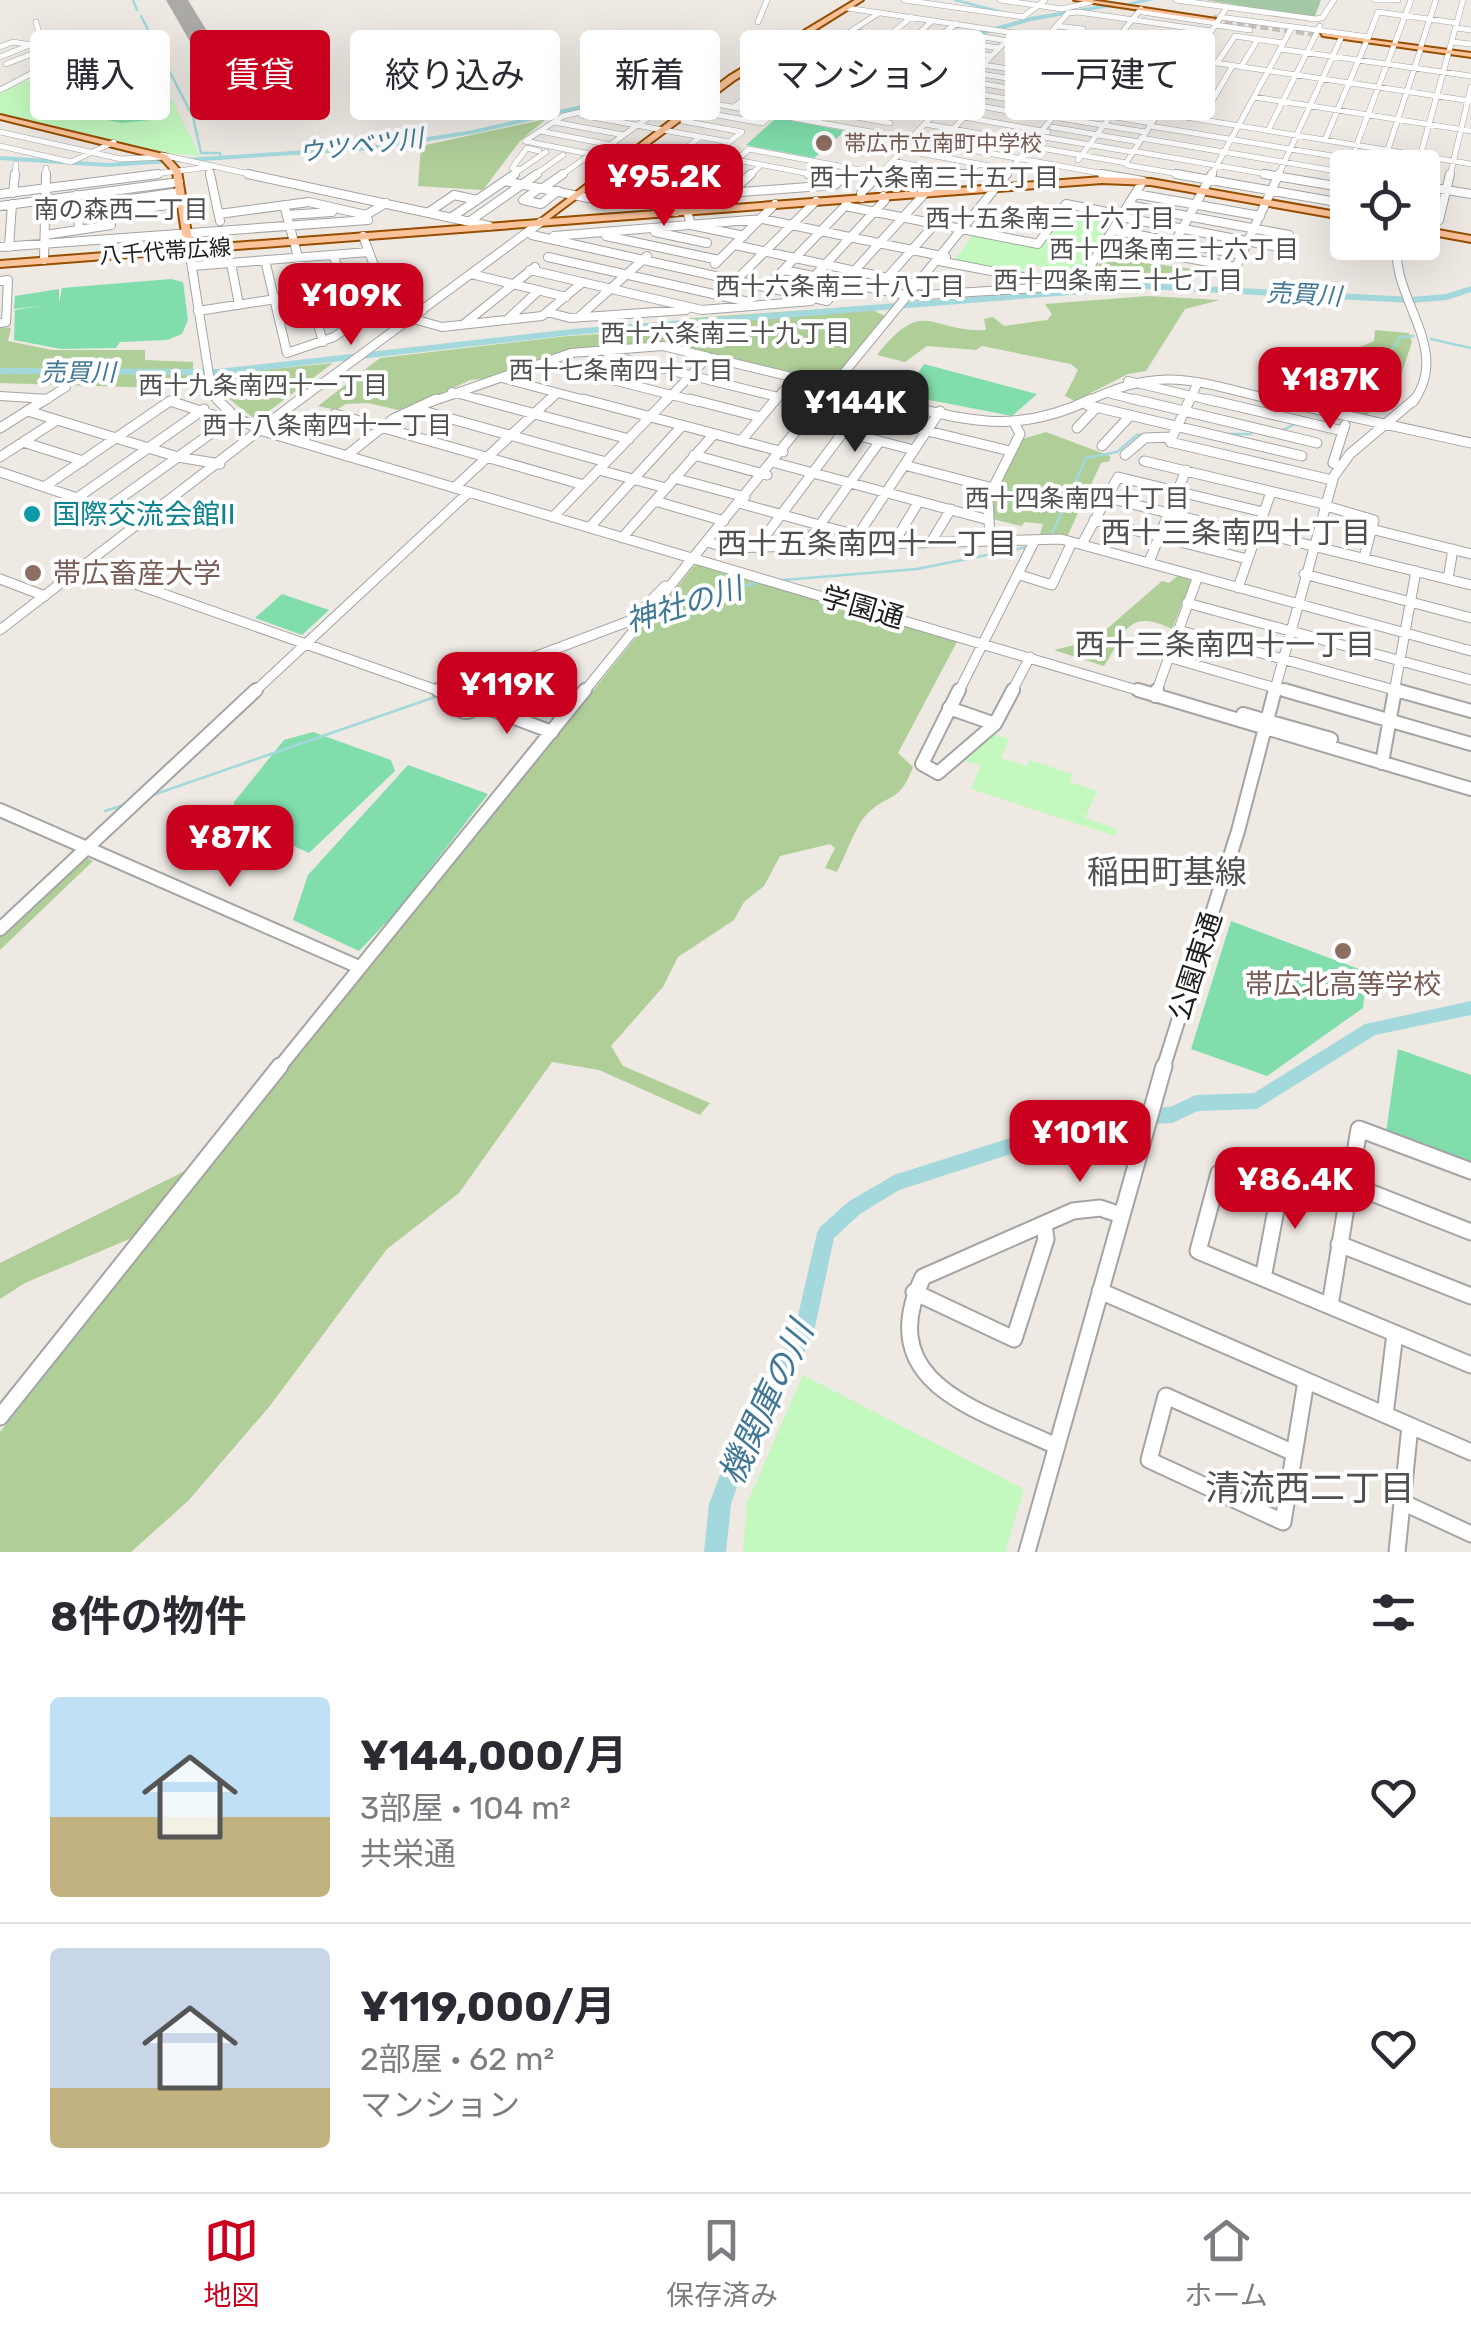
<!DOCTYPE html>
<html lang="ja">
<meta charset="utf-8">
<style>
body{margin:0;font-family:Rubik,"Noto Sans JP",sans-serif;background:#f7f7f7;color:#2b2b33;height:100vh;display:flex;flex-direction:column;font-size:38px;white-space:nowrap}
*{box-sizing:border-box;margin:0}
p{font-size:32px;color:#7c7c81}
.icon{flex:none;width:55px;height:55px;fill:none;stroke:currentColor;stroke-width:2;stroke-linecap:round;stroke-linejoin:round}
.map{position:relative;height:1552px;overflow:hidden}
.sheet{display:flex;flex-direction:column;background:#fff;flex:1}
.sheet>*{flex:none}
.banner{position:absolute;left:30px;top:30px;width:1412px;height:90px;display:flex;gap:20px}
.controls{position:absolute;left:1330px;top:150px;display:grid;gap:20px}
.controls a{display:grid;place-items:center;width:110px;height:110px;border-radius:10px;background:#fff;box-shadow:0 10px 40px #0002;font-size:50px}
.price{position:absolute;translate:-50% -85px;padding:0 22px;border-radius:20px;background:#c9011f;color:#fff;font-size:32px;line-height:65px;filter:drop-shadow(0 2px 5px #0008)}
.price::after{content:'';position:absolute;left:50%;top:60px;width:30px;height:22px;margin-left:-15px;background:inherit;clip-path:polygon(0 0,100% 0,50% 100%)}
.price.active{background:#222;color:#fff}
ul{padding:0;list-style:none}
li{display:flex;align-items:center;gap:30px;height:250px;padding:0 50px}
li+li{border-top:2px solid #e1e1e2}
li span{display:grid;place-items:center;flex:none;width:280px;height:200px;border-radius:10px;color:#555}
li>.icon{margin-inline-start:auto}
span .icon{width:120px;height:120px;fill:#fffc;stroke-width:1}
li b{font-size:42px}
h2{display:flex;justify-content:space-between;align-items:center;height:120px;padding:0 50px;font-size:42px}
.tag{padding:0 35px;border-radius:10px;background:#fff;box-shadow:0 10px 40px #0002;font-size:35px;line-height:90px}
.tag.active{background:#c9011f;color:#fff}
.dock{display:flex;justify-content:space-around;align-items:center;height:140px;border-top:2px solid #e1e1e2;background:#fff;font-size:28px;color:#7c7c81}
.dock a{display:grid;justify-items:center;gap:5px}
.dock .active{color:#c9011f}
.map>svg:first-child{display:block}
.forest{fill:#b0ce98}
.cemetery{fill:#a4c7a4}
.park{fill:#c3f9bf}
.pitch{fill:#81deac}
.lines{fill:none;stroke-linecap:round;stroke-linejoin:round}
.stream{stroke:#a3d8dc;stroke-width:2.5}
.river{fill:#a3d8dc;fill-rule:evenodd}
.runway{fill:#acaaa7;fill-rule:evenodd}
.major-tunnel{stroke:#c4c0bb;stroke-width:8;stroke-dasharray:8 4;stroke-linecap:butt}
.minor-far4-casing{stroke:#a4a4a4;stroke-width:6}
.minor-far3-casing{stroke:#a4a4a4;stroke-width:10}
.minor-far2-casing{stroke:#a4a4a4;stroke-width:11}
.minor-far1-casing{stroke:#a4a4a4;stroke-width:16}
.minor-casing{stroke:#a4a4a4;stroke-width:19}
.major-casing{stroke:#964e01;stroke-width:4}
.minor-far4{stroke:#fff;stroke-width:5}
.minor-far3{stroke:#fff;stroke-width:8}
.minor-far2{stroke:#fff;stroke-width:9}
.minor-far1{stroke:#fff;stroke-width:12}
.minor{stroke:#fff;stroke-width:15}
.major{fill:#fbc39b;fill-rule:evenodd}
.education-dot{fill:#8d6e63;stroke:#fff;stroke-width:4}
.culture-dot{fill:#0f9aa8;stroke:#fff;stroke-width:4}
.labels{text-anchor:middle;stroke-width:8;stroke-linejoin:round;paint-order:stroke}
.far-education-label{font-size:22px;fill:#785e54;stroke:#fff;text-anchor:start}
.far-street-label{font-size:22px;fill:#1d1d1d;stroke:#fff}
.far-water-label{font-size:25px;font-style:italic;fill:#417895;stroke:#fff}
.far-neighbourhood-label{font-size:25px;fill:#505050;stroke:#fff}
.culture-label{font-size:28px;fill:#0d838f;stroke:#fff;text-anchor:start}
.education-label{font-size:28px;fill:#785e54;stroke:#fff;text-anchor:start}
.street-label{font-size:28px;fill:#1d1d1d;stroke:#fff}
.neighbourhood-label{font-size:30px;fill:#505050;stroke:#fff}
.water-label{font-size:30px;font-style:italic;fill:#417895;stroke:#fff}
.quarter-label{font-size:32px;fill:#505050;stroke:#fff}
.near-water-label{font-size:35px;font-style:italic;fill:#417895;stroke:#fff}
.near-neighbourhood-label{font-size:35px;fill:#505050;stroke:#fff}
</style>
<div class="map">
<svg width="1471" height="1552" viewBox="0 0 1471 1552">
<rect width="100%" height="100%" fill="#eee9e3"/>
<!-- forest -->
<path class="forest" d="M546,119L520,141L483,190L418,186L421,146Z
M1102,257L1207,271V273L1181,270L1135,281L1107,273L1109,279L1098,280L1095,270Z
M1148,296L1220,300L1185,309L1146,371L1128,374L1075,401L1065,396L1078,370L1071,364L982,346L976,350L927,346L905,362L877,355C925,295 929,333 986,330L984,319L993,317L1004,326L1047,320L1052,314L1045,304Z
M864,306L887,317L829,383L665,344L569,350L491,378L470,380L415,406L398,410L368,403L346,404L336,410L318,406L380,358L568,336L681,329L680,319Z
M0,327L11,328L8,341L52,350H145V360L193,362V381H169L163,388L0,383Z
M1375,330L1409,333L1412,342L1401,375L1367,415L1301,401L1306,371L1374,341Z
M333,363L261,417H252L223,394L220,374Z
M1046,432L1110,456V461L1101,463L1067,537L1040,534L1043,524L1025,522L1021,526L988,518L995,486L1022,439Z
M703,563L959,638L898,753L913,767C899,804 890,792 868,813C855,826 846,855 837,872L825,868L835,848L830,844L780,856L764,886L744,902L734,920L678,957L663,987L611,1046L623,1066L710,1103L700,1115L599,1070L552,1062L459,1193L387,1249L269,1407L188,1501L131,1552H0V1432L165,1224L25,1283L0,1299V1263L215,1156L694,566Z
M1180,574L1191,581L1172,629C1125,606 1124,637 1104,666L1054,650L1094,640L1162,581L1169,583Z
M78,852L93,861L0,950V926Z"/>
<!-- cemetery -->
<path class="cemetery" d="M1206,0H1321L1315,16L1308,17Z"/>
<!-- park -->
<path class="park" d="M144,43L200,156L167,153L0,113V93L53,69V57Z
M1067,207L1118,217L1081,274L1028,264L1021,274L953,262L973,235L1041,247Z
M994,734L1009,739L1001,758L1027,766L1030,760L1072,774L1070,782L1097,791L1085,818L1117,829L1115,836L971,789L981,765L963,761Z
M803,1375L1024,1489L1005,1552H743L747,1503Z"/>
<!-- pitch -->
<path class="pitch" d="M137,60L138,78L146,79L148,98L156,99L159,119L122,123L93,117V107L141,99L88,96L84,87L118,81L82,78V67Z
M782,119L845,131L814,158L746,145L774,120Z
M171,279L183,282L188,320L182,334L167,340L120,342L116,348L61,349L14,340L15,310L41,306L14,309L15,296L59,289V303L62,288Z
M924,364L1037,394L1012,416L914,397L908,388Z
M282,594L329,610L302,635L255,618Z
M313,732L391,760L395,771L309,853L245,824L234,813V802L284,740Z
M408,765L488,794L397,911L359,951L293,920L308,875Z
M1231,921L1367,972L1363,1008L1267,1076L1191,1049Z
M1398,1049L1471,1075V1164L1386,1132Z"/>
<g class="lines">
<!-- stream -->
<path class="stream" d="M133,0L137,10
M955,0L1002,12
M141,16L193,117L201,153H220L221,159
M1431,339L1471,348
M1319,404C1344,381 1385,368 1400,337L1413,336
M1283,430L1295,424
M1224,434H1251
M1052,534L1086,458L1117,452L1137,435L1147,434
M783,580L917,569L1027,547
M656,609L760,582
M452,691L483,680
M150,796L435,697
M105,811L124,805"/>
<!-- river -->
<path class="river" d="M1140,0H1154L1127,6L1124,4Z
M1108,4L1110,7L1031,21L871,66L752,81L749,79L870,62L1030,17Z
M718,80L720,83L659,91L473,134L371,150L108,167L0,160V156L108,163L371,146L473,130L659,87Z
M1145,283L1411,297L1446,294L1471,286V292L1447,300L1411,303L1145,289L572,335L218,375L0,374V368L218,369L572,329Z
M1471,1001V1015L1375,1035L1257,1109L1198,1111L1172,1123L1098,1126L899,1190L860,1214L834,1238L813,1336L747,1457L731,1504L726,1552H704L709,1504L729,1452L794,1333L817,1233L820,1227L848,1202L894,1175L1098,1110L1170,1107L1196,1095L1254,1093L1365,1024Z"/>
<!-- runway -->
<path class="runway" d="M166,0H188L245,93L241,99H223Z"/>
<!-- major-tunnel -->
<path class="major-tunnel" d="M1213,19L1323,34"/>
<!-- minor-far4 casing -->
<g class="minor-far4-casing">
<path id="minor-far4" d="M904,0L1023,17L1045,0
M1000,0L1062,9L1091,2
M1176,0L1315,19L1322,18L1334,0
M1375,0H1398
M847,8L1471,101
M1143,12L1216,23
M1220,17L1369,37
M758,22L767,0
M1215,25L1250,30
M1057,26L1083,29L1072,41
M1456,28L1471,30
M851,31L930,43L956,24
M979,36L1007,41
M1046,38L1068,13L1078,12L1211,31
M1368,38L1378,12L1457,23
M960,42L999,48
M1452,42L1471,44
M1421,46L1436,0
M0,47L13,42L44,47
M1280,49L1471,76
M778,50L1471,164
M921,54L984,64
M894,56L932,21
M0,57L30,45
M895,60L976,72
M1015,61L1176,85
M1014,62L1039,36
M1217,63L1235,36L1283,43
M6,64L45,49
M857,64L911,17
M1101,64L1181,77
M983,65L1083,80
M1043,67L1067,41
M1241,67L1258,39
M928,68L948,50L991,56
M790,70L879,13
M790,70L830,67L868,34
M1066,72L1089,44
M975,73L1076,89
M878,78L1033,103
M1088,81L1170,94
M867,87L948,100
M0,90L48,65L36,22
M1081,90L1164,103
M1254,97L1471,131
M838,104L898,114
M758,105L784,83L819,89L789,117
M975,105L1024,114
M608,107L651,115
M734,107L764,83L781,86
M777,108L803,86
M1066,109L1152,123
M695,111L762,123L773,114
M828,112L890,123
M581,115L729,142
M964,117L1048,132
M1059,118L1145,132
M1201,120L1233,65
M683,121L742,132L685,176
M554,122L624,135
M817,122L848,94L939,109
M925,124L1003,138
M1150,126L1351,159
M1052,127L1139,142
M540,131L611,145
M1268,131L1320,26
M0,132L121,159L164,157
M1044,137L1132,152
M1141,138L1348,173
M910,139L1014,33
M1325,140L1367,40
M525,141L563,116L660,94L1116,176
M525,141L629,162
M939,144L985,95
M0,146L71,162L114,142
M1035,147L1126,163L1227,7
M1355,149L1411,0
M1133,151L1278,176
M162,155L259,176
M596,155L677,97
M737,160L815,175
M1078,160L1144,71
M893,161L964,175L979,164
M1127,165L1190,176
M209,167L211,176
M1382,168L1421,48
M1417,168L1463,0
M520,170L512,168L527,148L539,151
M611,170L644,176
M15,176L16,164
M46,176V168
M139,176L209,167
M511,176L546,152
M533,176L563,155
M560,176L591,154
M652,176L700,137
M718,176L749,149L892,176
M749,176L761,165
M843,176L851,168
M878,176L903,150L1011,170
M935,176L941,170
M1005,176L1141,9
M1211,176L1292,27
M1278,176L1341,38
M1450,176L1471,87"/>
</g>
<!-- minor-far3 casing -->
<g class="minor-far3-casing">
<path id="minor-far3" d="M210,174L220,221
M248,174L489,226
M630,174L676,182
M808,174L815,175
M879,174L929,183L938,174
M957,174H966
M1176,174L1348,204
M1264,174L1341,187
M505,181L608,202L835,185L846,174
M1422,186L1471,194
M540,188L523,200L541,204L558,191
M543,188L563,174
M731,192L751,174
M13,193L15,174
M0,194L158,174
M1136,194L1260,216
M77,195L79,230
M657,198L688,174
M862,198L861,193L880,174
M621,201L655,174
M110,202L180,192
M284,205L308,294
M1128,205L1289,235
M0,206L179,182
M845,206L1038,244L1066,204L1122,215
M687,211L691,225L744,236
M429,212L454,195L477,200
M676,212L720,174
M110,213L182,203
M219,214L309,202L366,215L386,203
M287,215L332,212
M452,217L515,174
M1121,217L1283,248
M1422,217L1439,220L1450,174
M470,221L537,174
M1113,230L1242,255
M655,232L707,243
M45,235L111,225
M532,235L827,301L925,193
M363,236L387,300L423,310
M554,236L762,219L946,257
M606,236L719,260
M1397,242C1390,299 1453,348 1413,402
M1105,243L1236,267L1279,174
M735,245L925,286
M0,247L368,220
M9,247L12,204
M189,249L212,394L220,402
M333,255L358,320
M1168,255L1212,174
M548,257L749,302
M44,260L46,174
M265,260L287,353L334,337L387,300
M939,261L1022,277
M231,263L239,305
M715,264L775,204
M192,266L369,252
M530,270L702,310L811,301
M784,270L910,296L1096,284L1091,265L1143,181L1102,174
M471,274L566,297
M885,280L935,224
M0,281L8,280L6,322L0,323
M767,287L847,204
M798,294L885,200L883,196
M720,296L816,201
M198,311L379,283
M547,312L570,318L686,310
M315,314L323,342
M579,317L647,256
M410,318L442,327L542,316L583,282
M280,320L350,308
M507,320L539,290
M464,324L535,267
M608,355L778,397
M546,363L699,402
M502,378L592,402
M1128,381L1217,402
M834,385L894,402
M452,392L489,402
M1108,393L1144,402
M0,396L48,399
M42,402L66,387
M297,402L541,222
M431,402L571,353L663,346L833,387
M548,402L557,393
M665,402L708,357
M774,402L795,377
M820,402L1007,174
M866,402L872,394
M1086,402C1166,362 1201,384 1282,402
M1189,402L1198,382"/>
</g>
<!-- minor-far2 casing -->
<g class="minor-far2-casing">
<path id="minor-far2" d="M217,399L235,417L263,431L1147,693
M479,399L629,439
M583,399L783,452
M690,399L760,417
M885,399C962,421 1016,436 1091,399
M1134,399L1317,443
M1190,399L1170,442L1332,480
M1206,399L1343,431
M1271,399L1471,443
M1087,405L1302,456
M416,409L606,462
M28,411L178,457L220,464
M858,414L1010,451
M805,422L914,450
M0,428L46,399
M1077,428L1096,408
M304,438L335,414L584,485
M741,441L776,399
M23,442L83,461
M1102,446L1129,417
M694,455L767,475
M1125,455L1145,438L1171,437
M346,456L393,419L436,399
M0,457L57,420
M1144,461L1324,504
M772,462L985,519
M904,465L989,487
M1339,466L1333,463L1345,425
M599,470L666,488
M0,472L145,521
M674,478L745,497
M44,487L170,401L228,420
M454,488L550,399
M1105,497L1255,535
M77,498L204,409
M655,501L724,521
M739,503L856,535
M1323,505L1374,520L1364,558
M107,508L231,419
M553,517L667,399
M1094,520L1247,559
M589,528L682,426
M1371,529L1471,554
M1256,532L1471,585
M622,538L714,434
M990,541L988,498L1020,434L1015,424
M708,542L726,548L1061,539L1471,651
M931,542L951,509
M894,543L919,501
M852,544L940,411
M1082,544L1118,477L1263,512
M757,547L868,399
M804,547L880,441
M1149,562L1186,470
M84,566L445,693
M1304,574L1471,618
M1020,575L1052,585L1072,542
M0,579L45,596
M1448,579L1453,549
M1238,588L1271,492
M1187,603L1471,680
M0,630L300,399
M1178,630L1405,693
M1168,657L1293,693
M253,693L469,492
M474,693L497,671L632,620L665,586
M583,693L822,399
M958,693L1035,540
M1011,693L1030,657
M1156,693L1198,576
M1274,693L1334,476L1350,454L1415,399
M1394,693L1416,571"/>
</g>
<!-- minor-far1 casing -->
<g class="minor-far1-casing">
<path id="minor-far1" d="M438,690L457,697
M959,690L922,764L938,773L995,724L1013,690
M1138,690L1471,789
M1284,690L1471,744
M1396,690L1471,711
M456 702a10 10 0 1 1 20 0a10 10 0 1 1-20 0Z
M473,694L477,690
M1155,696L1157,690
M477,704L552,732
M949,708L995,724
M1243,714L1331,739
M1382,763L1395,690
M0,810L359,967
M0,929L256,690
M278,1069L585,690
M1163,1069L1238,831L1275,690"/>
</g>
<!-- minor casing -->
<g class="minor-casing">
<path id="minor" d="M1471,1232L1349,1184L1219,1173L1198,1251L1471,1365
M1339,1244L1471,1296
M1263,1278L1282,1178
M1100,1291L1471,1452
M914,1292L1014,1339L1046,1239L1044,1225
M1330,1305L1359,1129L1471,1171
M1385,1415L1395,1333
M0,1417L280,1066
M1056,1446C981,1410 871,1385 923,1277L1073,1211L1100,1208L1121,1215
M1294,1453L1166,1396L1149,1460L1283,1522L1306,1381
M1402,1502L1471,1534
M1027,1552L1164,1066
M1397,1552L1410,1426"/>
</g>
<!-- major casing -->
<g class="major-casing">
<path id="major" d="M855,0H863L735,80L549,219L1102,177L1151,179L1348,214V220L1151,185L1102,183L0,267V261L184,247L173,172L161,159L0,119V115L167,155L181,171L193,246L539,220L729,76Z
M1074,0H1091L1216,19L1213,21Z
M1321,33L1471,53V57L1323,36Z
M1422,227L1471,236V242L1422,233Z"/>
</g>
<!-- minor-far4 -->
<use href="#minor-far4" class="minor-far4"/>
<!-- minor-far3 -->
<use href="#minor-far3" class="minor-far3"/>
<!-- minor-far2 -->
<use href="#minor-far2" class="minor-far2"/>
<!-- minor-far1 -->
<use href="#minor-far1" class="minor-far1"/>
<!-- minor -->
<use href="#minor" class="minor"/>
<!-- major -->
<use href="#major" class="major"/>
</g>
<!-- markers -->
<g class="education-dot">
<circle cx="824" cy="143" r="10"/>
<circle cx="33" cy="573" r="10"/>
<circle cx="1343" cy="951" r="10"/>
</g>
<circle class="culture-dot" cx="32" cy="514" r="10"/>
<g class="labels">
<!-- far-education labels -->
<g class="far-education-label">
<text x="844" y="151">帯広市立南町中学校</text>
</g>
<!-- far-street labels -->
<g class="far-street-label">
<text transform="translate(165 251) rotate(-4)" y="8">八千代帯広線</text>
</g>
<!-- far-water labels -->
<g class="far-water-label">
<text transform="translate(361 145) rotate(-7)" y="9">ウツベツ川</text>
<text transform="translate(1304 294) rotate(3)" y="9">売買川</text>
<text x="78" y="381">売買川</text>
</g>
<!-- far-neighbourhood labels -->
<g class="far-neighbourhood-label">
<text x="934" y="186">西十六条南三十五丁目</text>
<text x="121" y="218">南の森西二丁目</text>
<text x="1050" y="227">西十五条南三十六丁目</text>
<text x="1174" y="258">西十四条南三十六丁目</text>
<text x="1118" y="289">西十四条南三十七丁目</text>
<text x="840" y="295">西十六条南三十八丁目</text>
<text x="725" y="342">西十六条南三十九丁目</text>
<text x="621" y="379">西十七条南四十丁目</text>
<text x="263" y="394">西十九条南四十一丁目</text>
<text x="327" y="434">西十八条南四十一丁目</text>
<text x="1077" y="507">西十四条南四十丁目</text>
</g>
<!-- culture labels -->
<g class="culture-label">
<text x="52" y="524">国際交流会館II</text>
</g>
<!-- education labels -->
<g class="education-label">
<text x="53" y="583">帯広畜産大学</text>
<text x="1343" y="994" text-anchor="middle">帯広北高等学校</text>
</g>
<!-- street labels -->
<g class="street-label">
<text transform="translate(863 607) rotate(16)" y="10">学園通</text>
<text transform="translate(1195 966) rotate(-72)" y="10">公園東通</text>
</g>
<!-- neighbourhood labels -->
<g class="neighbourhood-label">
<text x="1236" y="543">西十三条南四十丁目</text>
<text x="867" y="554">西十五条南四十一丁目</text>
<text x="1225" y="655">西十三条南四十一丁目</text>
</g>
<!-- water labels -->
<g class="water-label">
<text transform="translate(684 605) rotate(-17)" y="10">神社の川</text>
</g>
<!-- quarter labels -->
<g class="quarter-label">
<text x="1167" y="883">稲田町基線</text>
</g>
<!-- near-water labels -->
<g class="near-water-label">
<text transform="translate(766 1403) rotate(-65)" y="12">機関庫の川</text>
</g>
<!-- near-neighbourhood labels -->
<g class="near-neighbourhood-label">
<text x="1310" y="1500">清流西二丁目</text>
</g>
</g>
</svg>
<div class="controls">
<a><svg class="icon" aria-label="locate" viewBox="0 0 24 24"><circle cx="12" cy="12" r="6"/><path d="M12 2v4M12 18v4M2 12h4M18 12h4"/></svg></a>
</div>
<b class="price" style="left:664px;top:229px">¥95.2K</b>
<b class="price" style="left:351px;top:348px">¥109K</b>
<b class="price" style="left:1330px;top:432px">¥187K</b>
<b class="price active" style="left:855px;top:455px">¥144K</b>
<b class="price" style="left:507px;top:737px">¥119K</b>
<b class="price" style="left:230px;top:890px">¥87K</b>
<b class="price" style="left:1080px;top:1185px">¥101K</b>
<b class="price" style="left:1295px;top:1232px">¥86.4K</b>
<div class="banner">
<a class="tag">購入</a>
<a class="tag active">賃貸</a>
<a class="tag">絞り込み</a>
<a class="tag">新着</a>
<a class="tag">マンション</a>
<a class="tag">一戸建て</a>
</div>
</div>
<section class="sheet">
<h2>8件の物件<svg class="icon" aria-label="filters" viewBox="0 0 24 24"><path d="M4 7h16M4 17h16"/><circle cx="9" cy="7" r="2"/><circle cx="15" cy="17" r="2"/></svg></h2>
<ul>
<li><span style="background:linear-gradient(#bfe0f5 60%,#c2b280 0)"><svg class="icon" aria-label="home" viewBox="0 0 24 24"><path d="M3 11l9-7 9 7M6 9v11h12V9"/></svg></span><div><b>¥144,000/月</b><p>3部屋 · 104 m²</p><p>共栄通</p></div><svg class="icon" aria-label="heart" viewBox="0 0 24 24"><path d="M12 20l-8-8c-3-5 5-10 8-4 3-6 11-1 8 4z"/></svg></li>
<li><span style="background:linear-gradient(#c9d6e8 70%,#c2b280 0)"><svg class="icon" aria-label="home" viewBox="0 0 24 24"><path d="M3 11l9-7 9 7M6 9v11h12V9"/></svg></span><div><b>¥119,000/月</b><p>2部屋 · 62 m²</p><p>マンション</p></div><svg class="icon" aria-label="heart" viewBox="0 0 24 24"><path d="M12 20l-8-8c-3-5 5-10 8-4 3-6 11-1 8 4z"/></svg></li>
</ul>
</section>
<nav class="dock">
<a class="active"><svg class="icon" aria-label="map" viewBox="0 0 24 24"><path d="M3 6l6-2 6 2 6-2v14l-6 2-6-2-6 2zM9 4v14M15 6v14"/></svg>地図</a>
<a><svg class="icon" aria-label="saved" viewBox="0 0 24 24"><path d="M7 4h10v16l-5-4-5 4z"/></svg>保存済み</a>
<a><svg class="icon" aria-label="home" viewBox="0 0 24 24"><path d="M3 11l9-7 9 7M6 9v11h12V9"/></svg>ホーム</a>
</nav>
